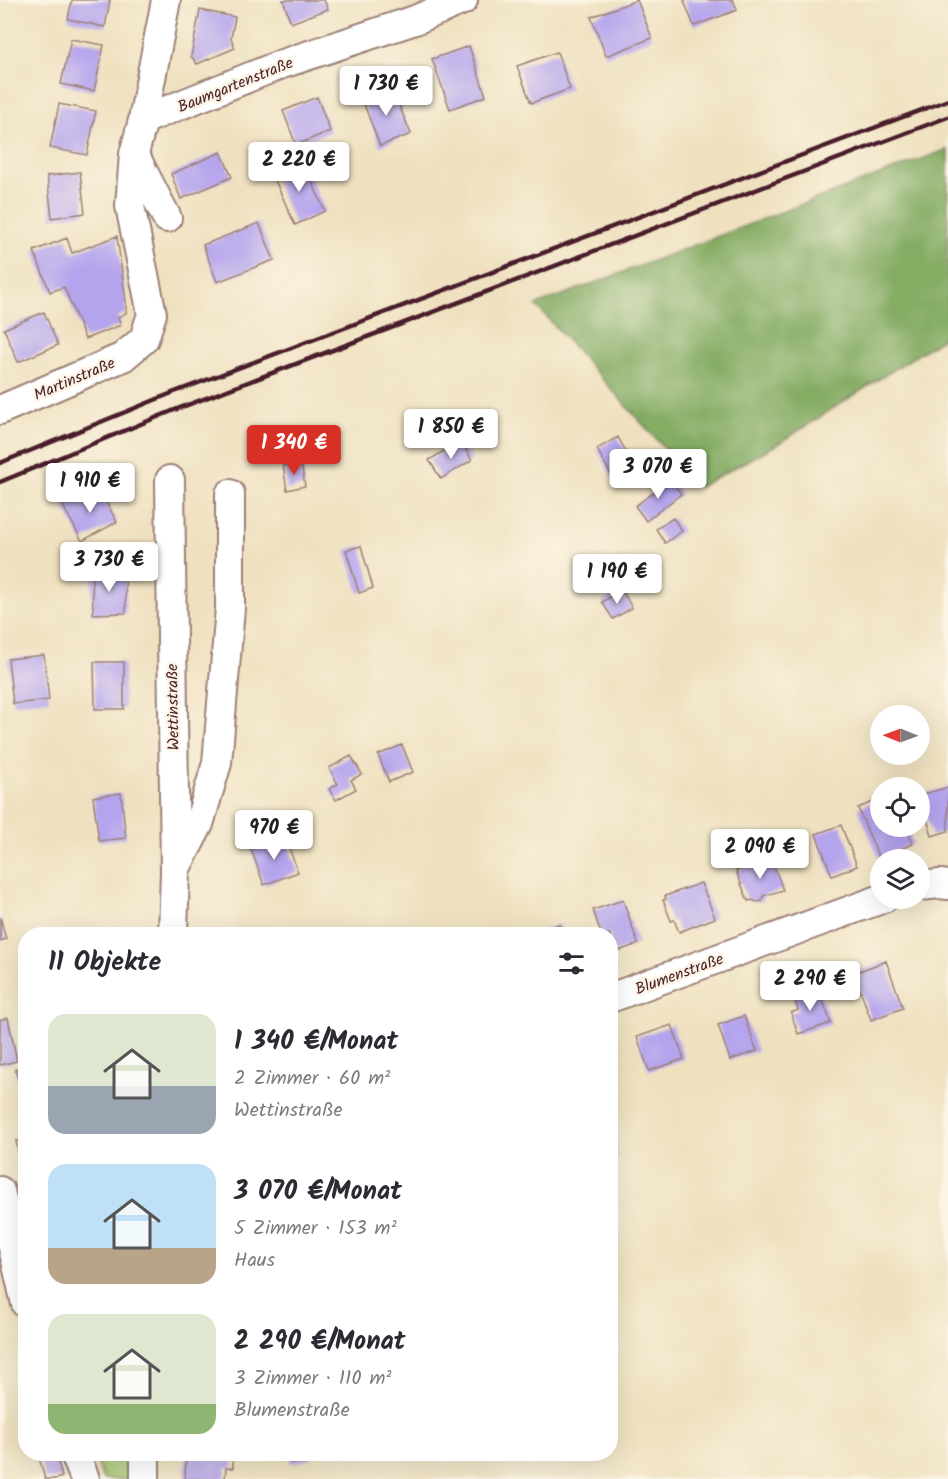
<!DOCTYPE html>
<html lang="de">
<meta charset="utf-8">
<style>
body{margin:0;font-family:Kalam,sans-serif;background:#f7f7f7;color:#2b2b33;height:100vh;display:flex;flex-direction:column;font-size:22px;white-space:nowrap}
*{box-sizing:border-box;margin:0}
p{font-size:20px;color:#7c7c81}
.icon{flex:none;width:33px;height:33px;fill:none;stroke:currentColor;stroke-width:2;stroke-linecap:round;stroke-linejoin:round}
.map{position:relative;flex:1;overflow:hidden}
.side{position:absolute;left:18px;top:927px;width:600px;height:534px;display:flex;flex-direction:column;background:#fff;border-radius:24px;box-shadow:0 6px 24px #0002}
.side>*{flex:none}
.needle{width:39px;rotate:271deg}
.controls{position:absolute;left:870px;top:705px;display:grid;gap:12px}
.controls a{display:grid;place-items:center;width:60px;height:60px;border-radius:50%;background:#fff;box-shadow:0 6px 24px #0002;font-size:30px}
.price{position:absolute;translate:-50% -51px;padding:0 14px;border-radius:6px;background:#fff;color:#222;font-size:20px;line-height:39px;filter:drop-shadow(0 2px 3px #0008)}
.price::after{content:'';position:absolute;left:50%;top:36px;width:18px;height:14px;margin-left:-9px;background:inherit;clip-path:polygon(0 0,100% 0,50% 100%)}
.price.selected{background:#d93025;color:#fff}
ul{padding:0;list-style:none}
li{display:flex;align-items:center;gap:18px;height:150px;padding:0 30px}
li span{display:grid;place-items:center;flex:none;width:168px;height:120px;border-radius:18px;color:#555}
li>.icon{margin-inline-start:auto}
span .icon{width:72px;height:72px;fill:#fffc;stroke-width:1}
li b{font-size:26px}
h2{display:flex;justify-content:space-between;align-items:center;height:72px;padding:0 30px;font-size:26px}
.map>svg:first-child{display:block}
.green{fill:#a5c872;stroke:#78744e;stroke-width:1.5}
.forest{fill:#84ac64;stroke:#676648;stroke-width:1.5}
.building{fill:#b4a3ed}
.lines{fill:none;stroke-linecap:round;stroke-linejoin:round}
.minor-casing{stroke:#9c8076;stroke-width:32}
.minor{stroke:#fff;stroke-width:28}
.rail{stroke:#4a1f2b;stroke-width:4.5}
.labels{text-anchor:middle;stroke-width:5;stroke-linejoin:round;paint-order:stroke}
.street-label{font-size:16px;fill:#4a1f2b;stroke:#fcf5e5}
</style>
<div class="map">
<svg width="948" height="1479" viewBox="0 0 948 1479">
<rect width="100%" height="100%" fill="#fcf5e5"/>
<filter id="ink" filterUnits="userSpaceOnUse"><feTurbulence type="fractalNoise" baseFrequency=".0167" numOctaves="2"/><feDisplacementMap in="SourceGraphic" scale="12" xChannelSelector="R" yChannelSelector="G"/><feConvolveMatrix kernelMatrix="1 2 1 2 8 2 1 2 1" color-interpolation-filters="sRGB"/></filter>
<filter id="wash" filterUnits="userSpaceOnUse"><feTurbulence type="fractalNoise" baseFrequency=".008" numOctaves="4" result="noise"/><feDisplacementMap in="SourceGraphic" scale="24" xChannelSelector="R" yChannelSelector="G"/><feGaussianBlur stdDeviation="1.35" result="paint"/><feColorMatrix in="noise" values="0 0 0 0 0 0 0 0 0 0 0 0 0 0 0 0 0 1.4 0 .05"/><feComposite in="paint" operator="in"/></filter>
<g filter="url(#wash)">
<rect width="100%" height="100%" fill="#efe1c0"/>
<!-- green -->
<path class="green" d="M94,1454H130L129,1479H103Z"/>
<!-- forest -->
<path class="forest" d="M948,149V335L776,445L699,487L536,305Z"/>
<g id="blocks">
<!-- building -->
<path class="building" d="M72,0H110L105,27L68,19Z
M283,0H324L328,9L291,23Z
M637,0L652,38L606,56L591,17Z
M686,0H733L737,10L694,26L684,1Z
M200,10L235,17L231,38L235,48L197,64L191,56Z
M71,39L104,45L94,91L61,84Z
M469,46L486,96L450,109L432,59Z
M557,52L570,89L531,103L517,66Z
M392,88L411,134L380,146L362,99Z
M317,97L330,131L296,145L283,111Z
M59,104L96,111L87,155L50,148Z
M221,152L232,177L181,199L171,174Z
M303,162L325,211L295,225L273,176Z
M80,172L85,213L52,218L47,176Z
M259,223L274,260L217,282L203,245Z
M117,236L126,302V313L118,317L121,325L85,339L64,287L50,292L34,251L67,238L72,253Z
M44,312L58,345L18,362L4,329Z
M618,437L636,470L615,482L597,449Z
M461,441L472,460L441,479L429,460Z
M301,462L305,486L287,490L283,465Z
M671,480L681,494L646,521L635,506Z
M98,487L117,522L82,541L63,506Z
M673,518L682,531L665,543L656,529Z
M361,546L373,588L359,593L346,550Z
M125,572L126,613L93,614L92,573Z
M622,590L632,608L613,619L602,602Z
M44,655L49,700L13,704L8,659Z
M94,662H124V709H95Z
M402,745L413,772L389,782L378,755Z
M351,756L362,774L351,780L356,789L336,800L329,789L338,784L329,768Z
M948,787V831L932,836L920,795Z
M121,793L126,838L99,841L93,797Z
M880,799V826H906L913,844L879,858L858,808Z
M841,825L857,866L832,876L816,834Z
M285,837L298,872L264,885L251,849Z
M771,858L783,890L763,896L762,901L757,902L752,900L748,901L736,871Z
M701,883L715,918L679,932L674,920L671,921L663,900L666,899L665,896Z
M623,900L638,944L610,954V934H601L593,910Z
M0,917L6,939L0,941Z
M559,924L563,934H532Z
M886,961L903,1008L871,1020L854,973Z
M818,988L831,1023L798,1034L791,1013L798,1010L793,996Z
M744,1016L757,1051L730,1060L718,1025Z
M8,1018L17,1061L0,1065V1020Z
M672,1025L684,1059L649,1071L637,1037Z
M26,1066V1085L20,1086L15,1069Z
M610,1138H616L618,1159L610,1160Z
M26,1139V1176L23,1177L16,1141Z
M38,1454H56L62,1477L56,1479H45Z
M186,1454H233V1468H226L225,1479H185Z
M289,1454H310L312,1459L291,1463Z"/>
</g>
</g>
<g filter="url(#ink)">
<use href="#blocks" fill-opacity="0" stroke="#9c8076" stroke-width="1.5"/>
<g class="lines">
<!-- minor casing -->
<g class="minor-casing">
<path id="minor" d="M143,120L282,64L415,20L463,0
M134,154L167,218
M0,410L123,357L144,339L152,314L130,206L134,154L143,120L166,0
M170,480L175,871L173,934
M177,866L199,824L217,763L230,608V494
M920,886L940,884L948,885
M610,998L884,898
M0,1191L26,1304
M75,1454L85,1479
M145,1479V1454"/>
</g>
<!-- minor -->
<use href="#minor" class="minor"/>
<!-- rail -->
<path class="rail" d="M0,463L172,393L948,100
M0,482L177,409L948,117"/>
</g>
</g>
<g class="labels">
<!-- street labels -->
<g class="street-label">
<text transform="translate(235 84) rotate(-22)" y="6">Baumgartenstraße</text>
<text transform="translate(74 378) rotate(-23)" y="6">Martinstraße</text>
<text transform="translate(172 707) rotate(-91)" y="6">Wettinstraße</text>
<text transform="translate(679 973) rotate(-20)" y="6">Blumenstraße</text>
</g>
</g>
</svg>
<div class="controls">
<a><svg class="needle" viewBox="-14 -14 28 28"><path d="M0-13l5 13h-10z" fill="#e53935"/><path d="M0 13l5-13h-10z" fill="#7c7c81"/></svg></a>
<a><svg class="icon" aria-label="locate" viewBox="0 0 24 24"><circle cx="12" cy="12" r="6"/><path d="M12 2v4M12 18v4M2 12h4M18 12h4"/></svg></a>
<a><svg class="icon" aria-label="layers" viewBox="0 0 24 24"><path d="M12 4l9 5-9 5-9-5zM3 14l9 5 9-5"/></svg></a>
</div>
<b class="price" style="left:386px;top:117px">1 730 €</b>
<b class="price" style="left:299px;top:193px">2 220 €</b>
<b class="price" style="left:451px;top:460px">1 850 €</b>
<b class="price selected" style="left:294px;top:476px">1 340 €</b>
<b class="price" style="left:658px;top:500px">3 070 €</b>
<b class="price" style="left:90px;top:514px">1 910 €</b>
<b class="price" style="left:109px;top:593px">3 730 €</b>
<b class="price" style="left:617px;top:605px">1 190 €</b>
<b class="price" style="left:274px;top:861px">970 €</b>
<b class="price" style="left:760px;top:880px">2 090 €</b>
<b class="price" style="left:810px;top:1012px">2 290 €</b>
<section class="side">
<h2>11 Objekte<svg class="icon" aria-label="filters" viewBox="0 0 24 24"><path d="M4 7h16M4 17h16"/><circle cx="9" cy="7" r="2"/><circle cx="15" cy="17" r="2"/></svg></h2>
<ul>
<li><span style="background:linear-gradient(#dfe7d0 60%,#9aa5b1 0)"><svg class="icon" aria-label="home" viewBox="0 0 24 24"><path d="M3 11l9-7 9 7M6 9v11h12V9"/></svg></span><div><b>1 340 €/Monat</b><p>2 Zimmer · 60 m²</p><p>Wettinstraße</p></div></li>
<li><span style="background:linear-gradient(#bfe0f5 70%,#b9a48a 0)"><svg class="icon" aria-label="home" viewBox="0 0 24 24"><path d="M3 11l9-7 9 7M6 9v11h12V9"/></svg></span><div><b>3 070 €/Monat</b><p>5 Zimmer · 153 m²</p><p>Haus</p></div></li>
<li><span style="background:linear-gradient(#dfe7d0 75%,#8fb573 0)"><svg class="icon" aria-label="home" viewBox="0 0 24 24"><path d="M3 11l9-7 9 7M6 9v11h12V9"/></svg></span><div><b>2 290 €/Monat</b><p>3 Zimmer · 110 m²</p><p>Blumenstraße</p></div></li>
</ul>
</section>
</div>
